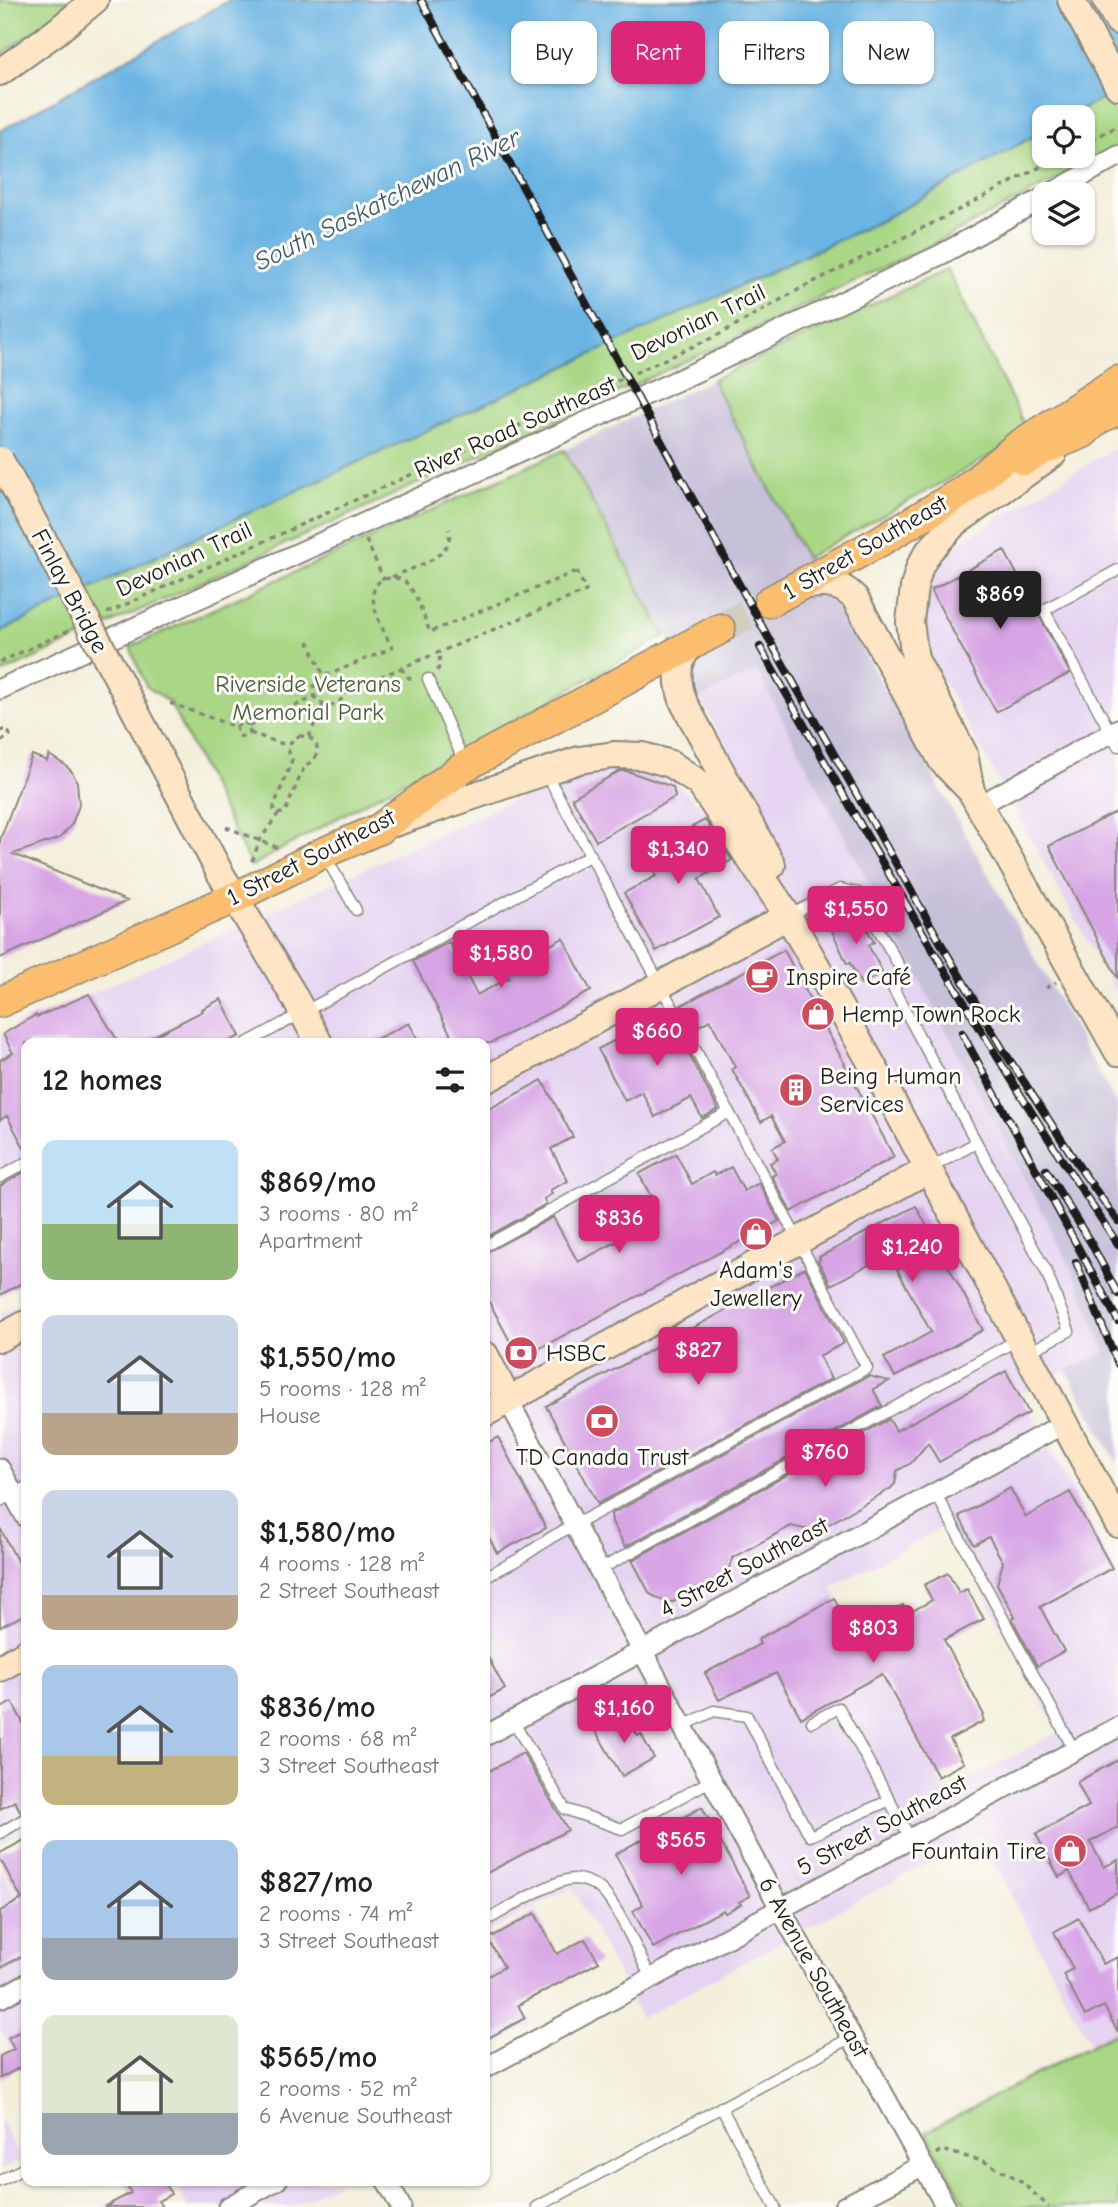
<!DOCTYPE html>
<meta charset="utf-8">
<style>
body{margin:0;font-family:"Comic Neue",sans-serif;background:#f6f6f6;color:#222;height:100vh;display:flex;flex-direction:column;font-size:26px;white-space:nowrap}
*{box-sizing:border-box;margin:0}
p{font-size:23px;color:#767676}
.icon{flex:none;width:38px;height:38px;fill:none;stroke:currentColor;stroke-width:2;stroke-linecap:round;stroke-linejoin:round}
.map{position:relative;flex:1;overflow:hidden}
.sheet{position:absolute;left:21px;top:1038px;width:469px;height:1148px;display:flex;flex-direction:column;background:#fff;border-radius:14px;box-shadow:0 2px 5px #0004}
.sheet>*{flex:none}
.guide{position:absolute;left:511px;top:21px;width:500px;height:63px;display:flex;gap:14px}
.fabs{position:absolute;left:1032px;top:105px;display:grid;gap:14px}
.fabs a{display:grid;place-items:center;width:63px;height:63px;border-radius:14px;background:#fff;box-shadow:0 2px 5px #0004;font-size:35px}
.price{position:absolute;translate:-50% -60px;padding:0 16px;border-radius:7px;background:#db2777;color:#fff;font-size:23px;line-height:46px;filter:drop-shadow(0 2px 4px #0008)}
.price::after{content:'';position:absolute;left:50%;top:42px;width:21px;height:16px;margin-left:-10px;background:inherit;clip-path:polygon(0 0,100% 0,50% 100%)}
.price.active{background:#222;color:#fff}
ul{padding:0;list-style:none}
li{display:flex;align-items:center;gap:21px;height:175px;padding:0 21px}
li span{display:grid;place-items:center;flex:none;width:196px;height:140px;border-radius:14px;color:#555}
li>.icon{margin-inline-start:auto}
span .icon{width:84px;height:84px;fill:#fffc;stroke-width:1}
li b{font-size:30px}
h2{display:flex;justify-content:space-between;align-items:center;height:84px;padding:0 21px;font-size:30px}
.tag{padding:0 24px;border-radius:14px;background:#fff;box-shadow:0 2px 5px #0004;font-size:24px;line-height:63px}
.tag.active{background:#db2777;color:#fff}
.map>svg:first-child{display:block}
.built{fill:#e5d3f1;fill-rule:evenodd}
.industrial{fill:#c7c0d9}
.green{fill:#a9d785;stroke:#627a50;stroke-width:2}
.water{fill:#6bb4e3;stroke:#446880;stroke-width:2}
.building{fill:#d7a5e5}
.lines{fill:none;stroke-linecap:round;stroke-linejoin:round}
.primary-tunnel{stroke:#d3cfbe;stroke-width:30;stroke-dasharray:30 15;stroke-linecap:butt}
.lane-casing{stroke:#88867c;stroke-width:13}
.street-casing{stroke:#88867c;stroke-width:23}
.secondary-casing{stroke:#88867c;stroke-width:30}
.primary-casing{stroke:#88867c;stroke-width:33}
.path{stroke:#88867c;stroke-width:3.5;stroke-dasharray:5 5;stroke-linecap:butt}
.lane{stroke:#fff;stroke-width:10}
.street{stroke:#fff;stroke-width:19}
.secondary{stroke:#fde5c5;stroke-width:26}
.primary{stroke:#fbbd6e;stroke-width:30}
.rail-casing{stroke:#1c1c1c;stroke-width:8}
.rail{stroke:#fdfcf7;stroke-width:5;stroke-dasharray:16;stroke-linecap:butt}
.secondary-bridge-casing{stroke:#88867c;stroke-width:30;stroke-linecap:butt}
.secondary-bridge{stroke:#fde5c5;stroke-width:26}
.labels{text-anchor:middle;stroke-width:6;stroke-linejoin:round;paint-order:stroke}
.street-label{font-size:24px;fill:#1c1c1c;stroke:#fdfcf7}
.park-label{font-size:24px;fill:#4d5d41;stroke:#fdfcf7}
.poi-label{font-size:24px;fill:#1c1c1c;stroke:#fdfcf7;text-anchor:start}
.water-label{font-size:26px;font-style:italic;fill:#3c596c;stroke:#fdfcf7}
</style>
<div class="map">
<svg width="1118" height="2207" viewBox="0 0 1118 2207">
<rect width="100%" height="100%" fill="#fdfcf7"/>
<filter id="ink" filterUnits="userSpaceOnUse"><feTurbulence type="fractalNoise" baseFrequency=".0143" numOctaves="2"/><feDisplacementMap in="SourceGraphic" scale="14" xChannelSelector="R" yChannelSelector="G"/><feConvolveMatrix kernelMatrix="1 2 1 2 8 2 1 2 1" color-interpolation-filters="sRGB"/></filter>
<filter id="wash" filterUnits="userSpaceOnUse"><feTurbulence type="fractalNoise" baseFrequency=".00686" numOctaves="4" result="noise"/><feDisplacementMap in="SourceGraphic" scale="28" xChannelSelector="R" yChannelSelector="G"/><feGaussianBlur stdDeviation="1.57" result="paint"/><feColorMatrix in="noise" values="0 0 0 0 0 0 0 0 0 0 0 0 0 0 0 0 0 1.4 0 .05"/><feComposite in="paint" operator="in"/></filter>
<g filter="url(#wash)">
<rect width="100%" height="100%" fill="#f3efdb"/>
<!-- built -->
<path class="built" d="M1118,446V996L937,670L924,638L922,618L928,586L958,543Z
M757,671L1071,1266L1106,1352L1066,1370L1021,1394L1118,1575V2031L1091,2045L979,1835L641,2018L572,1887L485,1934V1043H26V1266L0,1218V1036L574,772L626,765L643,769L677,785L690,796L702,810L747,786L700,698ZM946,1525L1058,1732L946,1793L832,1587Z
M26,1299V1830L0,1844V1313Z
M0,1866L26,1915V2078L2,2032H0Z
M485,1937L532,2024L486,2049L485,2047Z
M0,2120L21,2160L0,2171Z
M174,2181H341L292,2207H188Z"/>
<!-- industrial -->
<path class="industrial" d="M712,380L1118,1107V1465L1066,1370L1106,1352L1071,1267L757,671L700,698L564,450Z"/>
<!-- green -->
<path class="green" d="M0,0H71L58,13L0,56Z
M1118,90V147L939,241L695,357L0,674V632L203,534L882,220L1045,130V156H1083V117H1068Z
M947,269L1029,434L806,558L712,380Z
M564,450L665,636L251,866L170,703L146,686L130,647Z
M1118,2031V2207H967L926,2132Z"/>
<!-- water -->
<path class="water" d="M230,0H1118V90L1068,117H1045V130L882,220L203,534L0,632V131Z"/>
<g id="blocks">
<!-- building -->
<path class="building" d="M1004,550L1070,673L996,712L931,590Z
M32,755L47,761L49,755L65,765L72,772L77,782L79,805L72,824L60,838L13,854L127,901L0,958V840Z
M620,771H627L673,787L675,797L596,841L572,798Z
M1118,811V979L1049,846Z
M705,820L732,860L699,879L719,917L656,951L624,893L656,876L644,853Z
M857,910L874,942L868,945L883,973L861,984L850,963L847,964L829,924Z
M511,938L521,955L543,944L545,948L563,938L591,991L491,1043H455L413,961L449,942L477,995L509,978L492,948Z
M784,950L894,1157L791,1212L772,1176L776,1174L770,1163L778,1159L772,1148L785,1141L771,1116L761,1122L732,1069L735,1067L710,1020L693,1029L680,1006Z
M89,994L119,1043H26V1151L7,1116L0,1120V1060L13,1053L3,1034L36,1015L37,1017Z
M221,999L240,1036L225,1043H140L203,1011L202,1009Z
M667,1013L718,1109L702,1118L691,1098L655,1117L642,1092L625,1101L598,1049Z
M409,1023L420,1043H368Z
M542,1080L573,1137L551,1149L568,1181L550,1190L552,1194L544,1199L546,1204L485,1238V1111Z
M676,1154L692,1184L713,1172L715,1175L731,1167L744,1191L759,1183L779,1221L527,1355L515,1351L485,1294V1253L553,1217L578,1262L624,1238L616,1222L654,1202L639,1174Z
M26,1171V1281L0,1295V1186Z
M916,1206L983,1330L895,1377L884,1358L931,1332L889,1254L831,1285L818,1261L820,1260L819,1257Z
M805,1268L844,1343L819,1356L831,1379L598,1504L546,1406Z
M1006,1371L1029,1413L939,1462L928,1443L911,1463L897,1471L895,1484L890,1489L820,1529L809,1530L791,1526L732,1558L730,1569L723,1579L673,1602H665L650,1594L632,1560L889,1419L896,1431Z
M868,1376L889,1381L873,1389L882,1406L625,1547L612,1522L611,1514Z
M498,1437L546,1528L497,1553L485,1530V1444Z
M1010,1488L1026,1517L1070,1492L1112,1568L1040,1607L1064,1651L1037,1666L1012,1619L1015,1617L997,1584L1003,1562L989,1537L974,1545L959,1516Z
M0,1528L26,1578V1614L0,1627Z
M948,1573L959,1593L967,1589L984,1619L944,1640L984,1715L982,1716L984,1721L950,1739L964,1763L938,1777L882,1674L801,1718L776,1673L719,1700L705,1673L760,1644L758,1639L834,1598L853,1631L903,1605L907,1614L932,1600L924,1585Z
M485,1652L505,1689L485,1700Z
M12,1702L26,1728V1811L21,1813L15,1801L0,1809V1709Z
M625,1714L638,1736L641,1734L654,1758L622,1776L595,1730Z
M523,1753L568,1830L485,1874V1773Z
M1118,1760V1827L1090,1842L1104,1867L1118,1860V1893L1089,1908L1069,1871L1059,1877L1036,1834L1089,1806L1077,1782Z
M702,1807L750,1896L739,1902L741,1904L725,1913L723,1910L653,1948L633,1911L643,1905L615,1854Z
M26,1839V1954L0,1968V1911L22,1899L0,1859V1853Z
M535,1913L557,1954L585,1939L599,1962L518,2005L525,2018L485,2040V1978L504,1967L488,1939Z
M1079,1918L1103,1964L1118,1957V2032L1104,2006L1085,2016L1063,1974L1073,1969L1054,1932Z
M26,2028V2073L23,2066L0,2078V2056L14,2049L8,2038Z
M124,2180H164L171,2194L158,2201L162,2207H104L131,2193Z"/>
</g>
</g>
<g filter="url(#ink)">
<use href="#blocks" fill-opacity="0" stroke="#88867c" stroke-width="2"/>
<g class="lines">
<!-- primary-tunnel -->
<path class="primary-tunnel" d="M720,629L769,602"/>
<!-- lane casing -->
<g class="lane-casing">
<path id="lane" d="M1118,570L1044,610L1118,746
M428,679L464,762
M325,856L356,910
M791,915L840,889L858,893L902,971L894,990L1046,1271L1069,1331L1027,1353
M247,1043L591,855
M930,1168L976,1143
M0,1177L26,1163
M485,1246L729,1112
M935,1492L1074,1750
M0,1501L26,1487
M599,1570L1019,1339
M485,1577L519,1559L552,1537L867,1368L546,773
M513,1721L565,1809L622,1829L712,1780
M812,1722L839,1708L910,1838
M683,1726L714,1711L747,1716L810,1836L890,1800
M0,1833L26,1818
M485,1921C506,1910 551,1880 574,1879C582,1879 592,1883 599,1888C616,1901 640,1957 651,1978
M721,2107L775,2207
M0,2181L26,2167
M537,2207L852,2037"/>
</g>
<!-- street casing -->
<g class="street-casing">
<path id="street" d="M1050,194L1118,156
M0,689L700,370L942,254L1045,197
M980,805L1118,729
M508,1400L780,1908L946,2207
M0,1469L26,1517
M485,1736L1065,1423
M0,1998L26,1984
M485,2068L1118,1727
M386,2180L401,2207
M228,2207L277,2180
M844,2207L923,2165"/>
</g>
<!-- secondary casing -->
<g class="secondary-casing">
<path id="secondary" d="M1071,0L1118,86
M1106,0L1118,21
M0,72L56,32L95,0
M800,586C822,583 839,581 855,598L942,761L971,791L1118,1052
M693,643C675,660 676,681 684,703L772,865
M121,684L220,873L291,991L319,1043
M971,791L964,754L915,659L910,622L914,587L920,566L929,551L954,524L1053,454
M394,823L579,760L614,755L643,756L671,764L700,784L788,916L883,1084L1118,1524
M485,1080L788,916
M0,1338L26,1324
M485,1355L508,1400
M485,1413L929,1169
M0,1668L26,1653"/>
</g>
<!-- primary casing -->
<g class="primary-casing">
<path id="primary" d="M1024,460L1041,450L1083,433L1098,419L1118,409
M769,602L880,541L962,492L1018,446L1118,381
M0,1002L236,897L323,853L379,829L465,766L720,629"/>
</g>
<!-- path -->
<path class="path" d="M1083,144L1118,126
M366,540L384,580
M577,571L586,591L346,691C340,707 326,710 315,697C311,684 317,675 330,674L392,648C384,631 355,582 390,578C398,577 405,580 409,586C419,599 424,618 430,632Z
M392,577C413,567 455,558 449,529
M107,613L718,335L807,285L947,216L1061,156
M308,641L323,674
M0,662L68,631
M401,668L409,678L415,680
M437,671L440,665L439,653
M170,703L236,727L241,723H246L249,726L250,733L242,737L238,735L236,727
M249,726L315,697
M0,731L7,729L10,735L0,742
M250,733L289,746
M299,736C320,735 324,758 305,765L285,812L278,814L274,810V806L292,760C286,750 288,741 299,736Z
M309,737L323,704
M226,827L278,848
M252,861L260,840L278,814
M1046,988L1056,982
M936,2154L941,2150L983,2161L1018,2179L1049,2207"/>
<!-- lane -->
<use href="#lane" class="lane"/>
<!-- street -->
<use href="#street" class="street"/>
<!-- secondary -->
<use href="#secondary" class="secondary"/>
<!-- primary -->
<use href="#primary" class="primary"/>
<!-- rail casing -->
<g class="rail-casing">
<path id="rail" d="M421,0L770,641L943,947L1002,1048L1084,1174L1118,1221
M760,647C874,849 987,1052 1118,1244
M962,1033L1118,1321
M1046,1170L1091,1243L1118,1294
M1076,1262L1118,1364"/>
</g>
<!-- rail -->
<use href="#rail" class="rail"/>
<!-- secondary-bridge casing -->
<g class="secondary-bridge-casing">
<path id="secondary-bridge" d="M0,460L121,684"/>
</g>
<!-- secondary-bridge -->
<use href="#secondary-bridge" class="secondary-bridge"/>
</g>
</g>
<!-- icons -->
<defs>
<g id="cafe-disc" transform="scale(1.75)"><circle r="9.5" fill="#d1495b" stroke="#fdfcf7"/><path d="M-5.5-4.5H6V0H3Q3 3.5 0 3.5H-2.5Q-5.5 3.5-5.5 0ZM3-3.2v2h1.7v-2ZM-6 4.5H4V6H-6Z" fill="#fff"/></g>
<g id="shop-disc" transform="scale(1.75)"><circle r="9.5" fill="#d1495b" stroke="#fdfcf7"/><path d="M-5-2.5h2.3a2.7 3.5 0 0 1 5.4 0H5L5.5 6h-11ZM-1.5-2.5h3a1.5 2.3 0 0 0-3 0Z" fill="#fff"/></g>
<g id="building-disc" transform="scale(1.75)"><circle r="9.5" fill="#d1495b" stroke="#fdfcf7"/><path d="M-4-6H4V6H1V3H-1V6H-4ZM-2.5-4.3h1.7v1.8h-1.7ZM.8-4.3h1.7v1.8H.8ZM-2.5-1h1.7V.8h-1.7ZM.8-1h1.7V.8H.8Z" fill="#fff"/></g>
<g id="bank-disc" transform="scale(1.75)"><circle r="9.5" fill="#d1495b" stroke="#fdfcf7"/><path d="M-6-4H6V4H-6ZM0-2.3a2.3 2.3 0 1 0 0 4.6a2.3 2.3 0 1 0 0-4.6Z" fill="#fff"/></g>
</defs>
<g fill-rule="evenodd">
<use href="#cafe-disc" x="762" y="977"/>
<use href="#shop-disc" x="818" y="1014"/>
<use href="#building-disc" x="796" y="1090"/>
<use href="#shop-disc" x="756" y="1234"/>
<use href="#bank-disc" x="521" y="1353"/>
<use href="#bank-disc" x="602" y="1421"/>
<use href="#shop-disc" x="1070" y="1851"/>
</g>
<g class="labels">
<!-- street labels -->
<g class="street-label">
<text transform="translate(698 322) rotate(-26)" y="8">Devonian Trail</text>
<text transform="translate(515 427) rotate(-24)" y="8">River Road Southeast</text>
<text transform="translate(865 547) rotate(-30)" y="8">1 Street Southeast</text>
<text transform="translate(184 559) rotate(-25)" y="8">Devonian Trail</text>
<text transform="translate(70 591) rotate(62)" y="8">Finlay Bridge</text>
<text transform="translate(311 857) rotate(-27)" y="8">1 Street Southeast</text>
<text transform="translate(744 1567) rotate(-28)" y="8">4 Street Southeast</text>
<text transform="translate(882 1825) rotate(-28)" y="8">5 Street Southeast</text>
<text transform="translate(814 1967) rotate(61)" y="8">6 Avenue Southeast</text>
</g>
<!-- park labels -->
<g class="park-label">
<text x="308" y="692">Riverside Veterans<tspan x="308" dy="28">Memorial Park</tspan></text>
</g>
<!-- poi labels -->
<g class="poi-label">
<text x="786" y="985">Inspire Café</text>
<text x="842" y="1022">Hemp Town Rock</text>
<text x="820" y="1084">Being Human<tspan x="820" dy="28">Services</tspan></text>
<text x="756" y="1278" text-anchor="middle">Adam's<tspan x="756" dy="28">Jewellery</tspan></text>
<text x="546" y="1361">HSBC</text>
<text x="602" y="1465" text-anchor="middle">TD Canada Trust</text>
<text x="1046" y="1859" text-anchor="end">Fountain Tire</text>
</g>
<!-- water labels -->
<g class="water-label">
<text transform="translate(387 199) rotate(-26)" y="9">South Saskatchewan River</text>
</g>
</g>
</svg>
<div class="fabs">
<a><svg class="icon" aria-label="locate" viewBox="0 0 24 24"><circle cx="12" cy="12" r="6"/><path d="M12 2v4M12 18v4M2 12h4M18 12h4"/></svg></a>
<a><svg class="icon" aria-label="layers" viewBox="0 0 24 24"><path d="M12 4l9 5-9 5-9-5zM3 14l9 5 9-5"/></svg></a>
</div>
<b class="price active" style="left:1000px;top:631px">$869</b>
<b class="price" style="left:678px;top:886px">$1,340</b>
<b class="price" style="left:856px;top:946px">$1,550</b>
<b class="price" style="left:501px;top:990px">$1,580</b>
<b class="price" style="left:657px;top:1068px">$660</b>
<b class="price" style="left:619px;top:1255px">$836</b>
<b class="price" style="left:912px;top:1284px">$1,240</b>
<b class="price" style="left:698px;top:1387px">$827</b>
<b class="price" style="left:825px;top:1489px">$760</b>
<b class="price" style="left:873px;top:1665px">$803</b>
<b class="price" style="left:624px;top:1745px">$1,160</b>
<b class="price" style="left:681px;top:1877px">$565</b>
<div class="guide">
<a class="tag">Buy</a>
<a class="tag active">Rent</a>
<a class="tag">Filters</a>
<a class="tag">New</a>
</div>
<section class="sheet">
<h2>12 homes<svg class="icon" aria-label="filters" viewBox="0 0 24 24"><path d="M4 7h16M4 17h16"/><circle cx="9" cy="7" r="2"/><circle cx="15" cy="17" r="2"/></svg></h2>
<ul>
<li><span style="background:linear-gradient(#bfe0f5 60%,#8fb573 0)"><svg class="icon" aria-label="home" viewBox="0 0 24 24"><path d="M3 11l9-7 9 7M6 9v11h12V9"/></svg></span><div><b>$869/mo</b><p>3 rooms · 80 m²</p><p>Apartment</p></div></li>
<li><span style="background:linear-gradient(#c9d6e8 70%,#b9a48a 0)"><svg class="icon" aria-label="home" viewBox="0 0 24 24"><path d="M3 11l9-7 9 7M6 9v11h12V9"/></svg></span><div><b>$1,550/mo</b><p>5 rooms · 128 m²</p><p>House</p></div></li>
<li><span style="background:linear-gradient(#c9d6e8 75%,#b9a48a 0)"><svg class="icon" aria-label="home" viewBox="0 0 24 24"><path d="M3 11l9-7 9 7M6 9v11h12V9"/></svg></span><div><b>$1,580/mo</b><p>4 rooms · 128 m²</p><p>2 Street Southeast</p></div></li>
<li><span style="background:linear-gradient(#a9c7e8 65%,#c2b280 0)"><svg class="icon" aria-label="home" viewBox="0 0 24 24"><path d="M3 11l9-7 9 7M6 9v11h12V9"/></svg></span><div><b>$836/mo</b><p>2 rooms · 68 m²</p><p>3 Street Southeast</p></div></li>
<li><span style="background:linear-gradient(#a9c7e8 70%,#9aa5b1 0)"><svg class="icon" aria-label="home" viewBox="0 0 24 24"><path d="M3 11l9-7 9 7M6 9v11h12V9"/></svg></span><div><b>$827/mo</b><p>2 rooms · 74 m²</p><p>3 Street Southeast</p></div></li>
<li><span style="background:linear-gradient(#dfe7d0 70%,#9aa5b1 0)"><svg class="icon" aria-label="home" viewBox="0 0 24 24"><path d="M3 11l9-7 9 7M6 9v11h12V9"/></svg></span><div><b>$565/mo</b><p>2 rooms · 52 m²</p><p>6 Avenue Southeast</p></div></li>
</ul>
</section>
</div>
